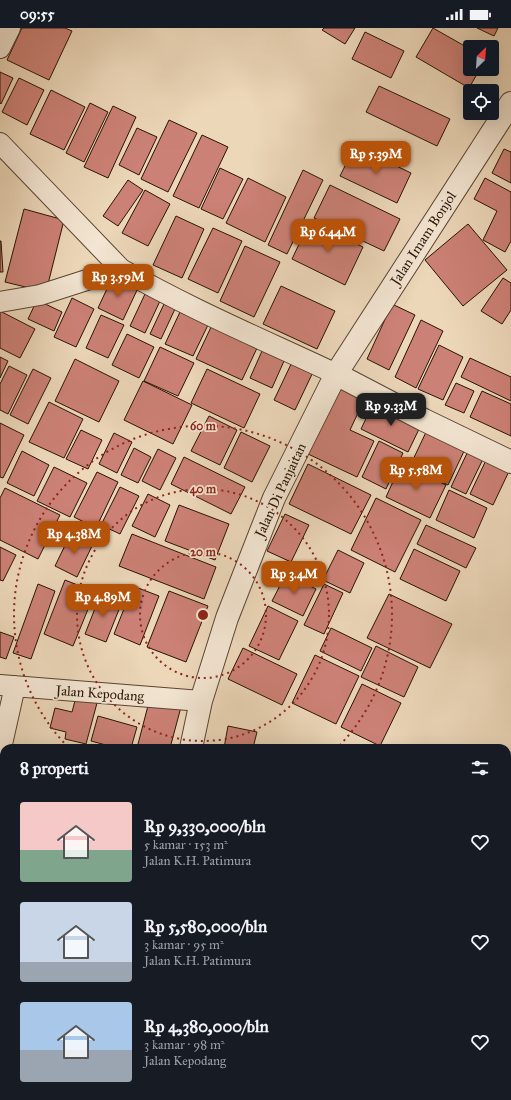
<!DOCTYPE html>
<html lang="id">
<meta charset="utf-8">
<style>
body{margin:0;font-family:"IM FELL Great Primer",serif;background:#242831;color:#f1f3f6;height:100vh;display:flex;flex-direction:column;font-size:15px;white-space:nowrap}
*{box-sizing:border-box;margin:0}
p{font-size:13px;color:#9ea1a6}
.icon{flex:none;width:22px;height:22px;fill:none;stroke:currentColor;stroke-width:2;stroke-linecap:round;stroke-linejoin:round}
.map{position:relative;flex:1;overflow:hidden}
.panel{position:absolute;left:0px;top:716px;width:511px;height:356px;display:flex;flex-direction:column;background:#171b24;border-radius:12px 12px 0 0;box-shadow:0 4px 16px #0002}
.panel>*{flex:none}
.needle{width:26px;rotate:25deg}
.controls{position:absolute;left:463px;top:12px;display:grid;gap:8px}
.controls a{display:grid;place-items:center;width:36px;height:36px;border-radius:4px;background:#171b24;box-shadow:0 4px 16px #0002;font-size:20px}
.price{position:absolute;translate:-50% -34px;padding:0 9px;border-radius:8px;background:#b45309;color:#fff;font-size:13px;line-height:26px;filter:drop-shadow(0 1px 2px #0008)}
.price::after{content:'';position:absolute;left:50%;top:24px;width:12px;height:9px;margin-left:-6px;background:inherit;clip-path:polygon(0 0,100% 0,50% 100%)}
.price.on{background:#222;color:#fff}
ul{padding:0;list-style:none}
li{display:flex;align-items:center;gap:12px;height:100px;padding:0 20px}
li span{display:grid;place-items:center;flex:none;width:112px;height:80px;border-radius:4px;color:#555}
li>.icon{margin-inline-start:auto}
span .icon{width:48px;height:48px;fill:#fffc;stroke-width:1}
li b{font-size:17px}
h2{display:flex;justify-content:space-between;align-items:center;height:48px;padding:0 20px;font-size:17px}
.status{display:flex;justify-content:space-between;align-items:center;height:28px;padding:0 20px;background:#171b24;direction:ltr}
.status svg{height:11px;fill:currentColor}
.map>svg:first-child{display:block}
.building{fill:#cc8176;stroke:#291305}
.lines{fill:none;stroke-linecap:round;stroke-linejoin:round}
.minor-casing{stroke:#5a4432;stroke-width:22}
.tertiary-casing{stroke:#5a4432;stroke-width:24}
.minor{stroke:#f3e5d2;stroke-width:20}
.tertiary{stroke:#f3e5d2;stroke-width:22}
.ring{fill:none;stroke:#8f2418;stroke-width:2;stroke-dasharray:2 4}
.labels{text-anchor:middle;stroke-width:3.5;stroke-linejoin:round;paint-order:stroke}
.street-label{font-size:14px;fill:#291305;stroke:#f3e5d2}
.centre{fill:#8f2418;stroke:#f3e5d2;stroke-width:2}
.ring-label{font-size:12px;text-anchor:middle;font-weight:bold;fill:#8f2418;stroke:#f3e5d2;stroke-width:3.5;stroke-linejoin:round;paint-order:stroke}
</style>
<div class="status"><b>09:55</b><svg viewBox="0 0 49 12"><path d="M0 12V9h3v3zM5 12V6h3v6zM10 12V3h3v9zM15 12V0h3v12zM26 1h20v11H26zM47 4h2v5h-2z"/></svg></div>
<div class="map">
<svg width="511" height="1072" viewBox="0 0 511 1072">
<rect width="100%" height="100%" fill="#ecd7b9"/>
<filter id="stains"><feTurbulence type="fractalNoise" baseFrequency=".005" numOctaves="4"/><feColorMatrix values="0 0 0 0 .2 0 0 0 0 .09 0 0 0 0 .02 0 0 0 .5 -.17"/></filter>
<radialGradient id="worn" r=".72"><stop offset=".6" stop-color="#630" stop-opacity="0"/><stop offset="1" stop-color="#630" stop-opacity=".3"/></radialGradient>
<!-- building -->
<path class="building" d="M22,0H65L72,3L49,52L7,32Z
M324,0H355L345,16L322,2Z
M433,0L470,21V41H480L469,60L416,29Z
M477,0H498L494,8Z
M365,4L404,23L391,50L352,31Z
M0,44L13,50L1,76L0,75Z
M19,50L44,62L27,97L2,84Z
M379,58L450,91L437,118L366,84Z
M51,62L85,79L64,122L30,106Z
M90,75L108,84L84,134L66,125Z
M113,78L136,89L108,150L84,139Z
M169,92L197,105L168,164L141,151Z
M137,100L157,109L139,147L119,137Z
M202,107L228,119L199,180L173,168Z
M355,118L411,145L397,175L340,148Z
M504,121L511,124V155L492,145Z
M220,140L243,151L223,191L201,181Z
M303,142L323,152L287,226L268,217Z
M248,150L286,169L265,214L226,195Z
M485,150L511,164V213L505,224L483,212L497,183L474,171Z
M128,152L143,162L118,198L103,188Z
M330,157L400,191L384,223L314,190Z
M145,162L170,176L148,218L122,205Z
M24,181L64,192L46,264L5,254Z
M176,188L204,201L182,250L153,237Z
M310,193L363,219L345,257L292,231Z
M468,196L507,242L463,278L425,232Z
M213,200L242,213L218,265L188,251Z
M0,213H1L3,244H0Z
M245,218L280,234L254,289L220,273Z
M113,248L138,260L123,292L98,280Z
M503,250L511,255V282L502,296L481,283Z
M281,258L335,283L317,321L263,296Z
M145,266L160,273L145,305L130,298Z
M72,270L94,281L76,319L54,309Z
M37,272L62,284L54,303L28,291Z
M164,276L175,281L161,311L150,306Z
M392,276L415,287L389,342L367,331Z
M0,283L35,301L20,330L0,320Z
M180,284L208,297L193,328L165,316Z
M101,287L124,297L108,330L86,320Z
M421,292L443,303L416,360L395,349Z
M212,297L258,318L242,352L196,331Z
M127,306L154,319L139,350L112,337Z
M439,317L463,329L443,372L418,361Z
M160,319L194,335L178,368L144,353Z
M262,323L284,333L272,360L250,350Z
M0,329L8,333L0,350Z
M470,330L511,349V373L461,349Z
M75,331L119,353L99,394L55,373Z
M293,332L314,342L295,382L274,372Z
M9,338L27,347L8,386L0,382V356Z
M33,341L51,350L28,396L10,387Z
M207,341L260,366L244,400L191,375Z
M143,353L192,377L173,416L124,392Z
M456,355L474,363L464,385L445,377Z
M340,358L365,370L350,402L374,413L357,449L308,426Z
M482,363L511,376V408L470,389Z
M49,374L83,391L64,430L29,414Z
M374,374L421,397L408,424L361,401Z
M209,388L237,402L220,437L191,423Z
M0,395L24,407L3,450L0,449Z
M428,400L466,419L448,457L410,438Z
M81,402L102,412L88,441L66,431Z
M241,404L270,418L252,454L224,440Z
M114,405L132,414L117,445L99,436Z
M379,413L403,425L386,461L362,449Z
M134,420L151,429L138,455L121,447Z
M158,421L176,430L160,462L142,453Z
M469,421L484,429L466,466L451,459Z
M22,423L49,437L34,468L7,455Z
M488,428L511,439L493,477L470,466Z
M184,429L245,459L231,486L171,456Z
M308,436L371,467L351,506L289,476Z
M401,436L446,457L430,490L386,469Z
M54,439L87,455L70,489L37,473Z
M97,444L118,454L96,500L74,489Z
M120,459L139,468L120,506L101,497Z
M5,460L60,487L38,531L0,512V470Z
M449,462L487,480L474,510L436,492Z
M148,466L170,477L155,509L132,498Z
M376,470L421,492L395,544L351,522Z
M179,477L229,496L215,532L165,513Z
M285,486L309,497L291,534L267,523Z
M426,497L476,520L466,540L417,516Z
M71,505L93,516L77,549L55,538Z
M132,506L216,539L204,571L119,538Z
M0,519L16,527L3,553L0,552Z
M414,521L460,543L446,573L400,551Z
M338,522L364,535L350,565L323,552Z
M286,546L316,561L303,588L272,573Z
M65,552L95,564L73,618L44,606Z
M38,556L55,563L31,631L13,625Z
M324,556L343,565L324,606L304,597Z
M133,558L159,568L140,617L114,606Z
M169,563L208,578L186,634L147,619Z
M101,565L122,574L106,614L85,606Z
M389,566L452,596L430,640L367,610Z
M268,578L298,593L279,632L249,618Z
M331,600L372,620L361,643L320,623Z
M0,604L14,609L6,631L0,629Z
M376,618L418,639L404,669L361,649Z
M243,620L297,646L282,677L228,651Z
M315,627L359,648L336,696L292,675Z
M362,656L401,675L380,718L341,699Z
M76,669L97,675L86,716L65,711L66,704L50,700L55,680L72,684Z
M150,670L181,679L170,720H137Z
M98,688L137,699L131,720H117L91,713Z
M228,698L257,704L253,720H224Z
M0,841L4,842V876H0Z
M507,928L511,930V945L507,943Z
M507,950L511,951V964L507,972Z
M507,1011L511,1013V1046L507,1044Z
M0,1038L4,1039V1068H35L34,1072H21L0,1068Z
M52,1068H109L108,1072H52Z
M180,1068H193L201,1072H179Z
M326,1068H363L361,1072H324Z
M365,1068H384L391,1071L363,1072Z
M470,1068H492L491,1072H468Z"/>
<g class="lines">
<!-- minor casing -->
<g class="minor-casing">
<path id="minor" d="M0,20L10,0
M0,115L121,241C190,281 264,312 336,346
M0,274L40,267L121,241
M0,657L201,673
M0,725L15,658
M219,1068L226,1072"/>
</g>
<!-- tertiary casing -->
<g class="tertiary-casing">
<path id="tertiary" d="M336,346L424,392L511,434
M191,720L201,673L227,590L274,470L336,346L511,75
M135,1072L136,1068"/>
</g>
<!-- minor -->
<use href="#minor" class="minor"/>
<!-- tertiary -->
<use href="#tertiary" class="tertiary"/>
</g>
<!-- distance rings -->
<g class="ring">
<circle cx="203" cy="587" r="63"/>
<circle cx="203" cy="587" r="126"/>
<path d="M68 719A189 189 0 1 1 338 719"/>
</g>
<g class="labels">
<!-- street labels -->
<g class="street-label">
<text transform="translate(423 210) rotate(-57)" y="5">Jalan Imam Bonjol</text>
<text transform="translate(280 462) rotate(-65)" y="5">Jalan Di Panjaitan</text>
<text transform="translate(100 665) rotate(4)" y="5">Jalan Kepodang</text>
</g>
</g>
<circle cx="203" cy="587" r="6" class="centre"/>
<g class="ring-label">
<text x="203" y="402">60 m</text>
<text x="203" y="465">40 m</text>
<text x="203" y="528">20 m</text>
</g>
<rect width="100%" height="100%" filter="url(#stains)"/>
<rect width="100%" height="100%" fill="url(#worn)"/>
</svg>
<div class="controls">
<a><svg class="needle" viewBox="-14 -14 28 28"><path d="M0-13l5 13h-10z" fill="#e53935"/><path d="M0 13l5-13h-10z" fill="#9ea1a6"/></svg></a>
<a><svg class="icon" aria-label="locate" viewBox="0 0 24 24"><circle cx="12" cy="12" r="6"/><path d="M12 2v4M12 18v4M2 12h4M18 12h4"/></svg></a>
</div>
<b class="price" style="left:376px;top:147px">Rp 5.39M</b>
<b class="price" style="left:328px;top:225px">Rp 6.44M</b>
<b class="price" style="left:118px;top:270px">Rp 3.59M</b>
<b class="price on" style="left:391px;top:399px">Rp 9.33M</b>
<b class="price" style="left:416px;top:463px">Rp 5.58M</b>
<b class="price" style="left:74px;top:527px">Rp 4.38M</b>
<b class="price" style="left:294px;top:567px">Rp 3.4M</b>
<b class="price" style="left:103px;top:590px">Rp 4.89M</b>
<section class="panel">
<h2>8 properti<svg class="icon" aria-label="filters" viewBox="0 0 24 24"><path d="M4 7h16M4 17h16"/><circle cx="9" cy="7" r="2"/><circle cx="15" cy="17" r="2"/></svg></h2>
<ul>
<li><span style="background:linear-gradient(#f6c9c9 60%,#7fa58c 0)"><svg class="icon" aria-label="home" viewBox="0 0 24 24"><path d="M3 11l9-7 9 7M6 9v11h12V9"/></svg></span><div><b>Rp 9,330,000/bln</b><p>5 kamar · 153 m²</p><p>Jalan K.H. Patimura</p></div><svg class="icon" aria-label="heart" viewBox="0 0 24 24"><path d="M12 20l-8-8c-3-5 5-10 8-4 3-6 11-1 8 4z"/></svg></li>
<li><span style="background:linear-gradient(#c9d6e8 75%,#9aa5b1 0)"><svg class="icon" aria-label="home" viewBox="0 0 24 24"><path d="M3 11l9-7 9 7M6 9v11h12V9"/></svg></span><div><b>Rp 5,580,000/bln</b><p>3 kamar · 95 m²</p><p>Jalan K.H. Patimura</p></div><svg class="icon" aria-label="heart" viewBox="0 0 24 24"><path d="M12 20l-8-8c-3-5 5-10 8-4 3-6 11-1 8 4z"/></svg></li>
<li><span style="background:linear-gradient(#a9c7e8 60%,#9aa5b1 0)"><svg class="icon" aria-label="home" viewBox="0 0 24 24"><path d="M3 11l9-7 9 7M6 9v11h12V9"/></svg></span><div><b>Rp 4,380,000/bln</b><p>3 kamar · 98 m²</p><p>Jalan Kepodang</p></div><svg class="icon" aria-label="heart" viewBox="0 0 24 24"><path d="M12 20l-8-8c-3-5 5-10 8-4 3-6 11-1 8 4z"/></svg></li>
</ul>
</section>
</div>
